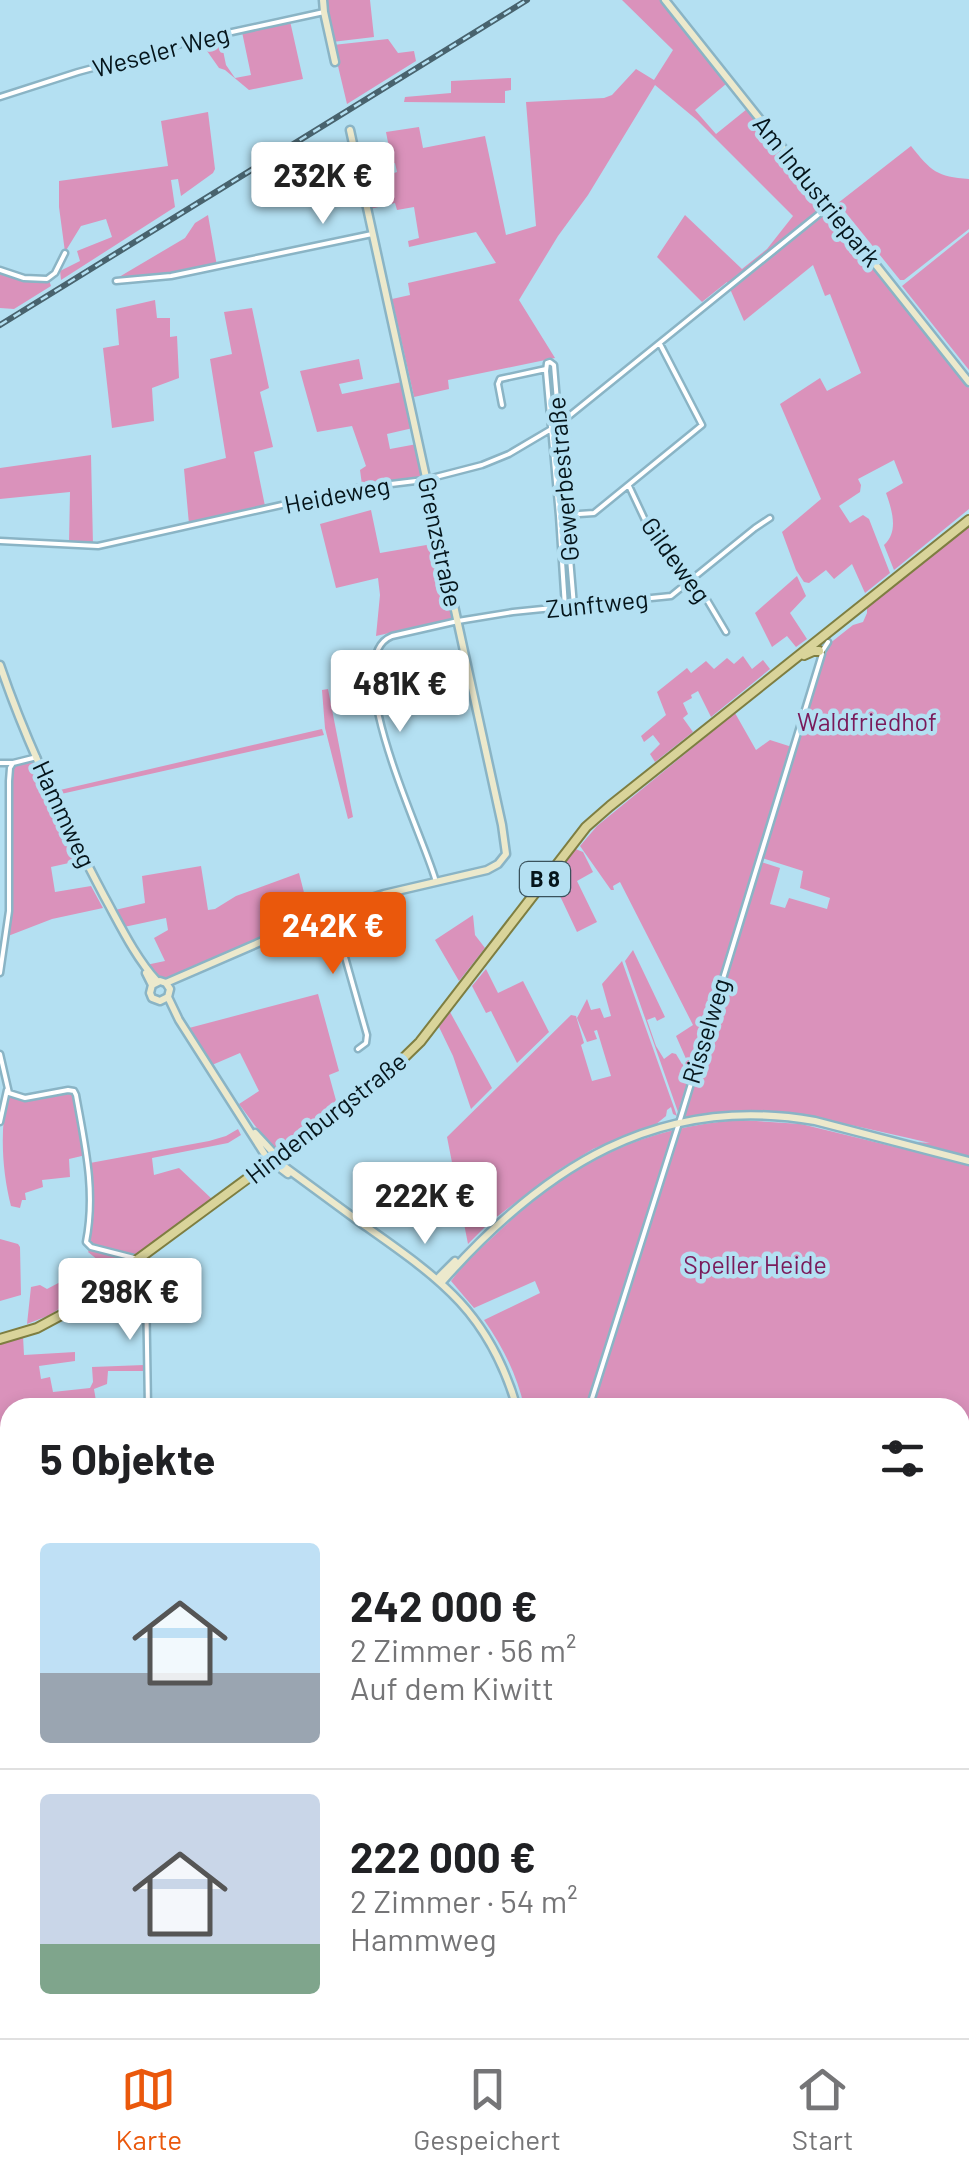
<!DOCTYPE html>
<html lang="de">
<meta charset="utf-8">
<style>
body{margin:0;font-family:Barlow,sans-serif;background:#f2f2f2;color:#202124;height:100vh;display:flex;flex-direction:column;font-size:38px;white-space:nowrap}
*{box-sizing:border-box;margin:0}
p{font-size:32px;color:#757577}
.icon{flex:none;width:55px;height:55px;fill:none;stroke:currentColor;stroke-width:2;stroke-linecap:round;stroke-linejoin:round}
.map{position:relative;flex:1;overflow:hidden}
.drawer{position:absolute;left:0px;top:1398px;width:970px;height:642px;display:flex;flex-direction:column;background:#fff;border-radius:30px 30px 0 0;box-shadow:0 5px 15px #0003}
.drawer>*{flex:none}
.price{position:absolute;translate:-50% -85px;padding:0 22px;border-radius:10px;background:#fff;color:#222;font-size:32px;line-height:65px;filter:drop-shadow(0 2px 5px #0008)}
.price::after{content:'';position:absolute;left:50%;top:60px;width:30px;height:22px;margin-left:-15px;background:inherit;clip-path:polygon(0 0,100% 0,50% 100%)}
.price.selected{background:#ea580c;color:#fff}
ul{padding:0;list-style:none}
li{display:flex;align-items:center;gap:30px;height:250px;padding:0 40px}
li+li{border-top:2px solid #e0e0e0}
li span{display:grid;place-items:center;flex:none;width:280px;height:200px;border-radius:10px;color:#555}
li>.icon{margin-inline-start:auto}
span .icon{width:120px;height:120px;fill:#fffc;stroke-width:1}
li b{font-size:42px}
h2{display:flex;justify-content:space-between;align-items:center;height:120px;padding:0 40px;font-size:42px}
.tabs{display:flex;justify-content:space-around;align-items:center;height:140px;border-top:2px solid #e0e0e0;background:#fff;font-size:28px;color:#757577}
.tabs a{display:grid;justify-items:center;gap:5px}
.tabs .selected{color:#ea580c}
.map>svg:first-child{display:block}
.green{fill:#da92bb}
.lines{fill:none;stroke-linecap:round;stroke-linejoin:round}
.street-casing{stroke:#8ab4c5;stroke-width:9}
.secondary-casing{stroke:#8ab4c5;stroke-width:11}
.primary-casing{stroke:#7e7e41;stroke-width:12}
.street{stroke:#fff;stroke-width:4}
.secondary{stroke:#ece9cc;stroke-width:6}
.primary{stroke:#d9d49a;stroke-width:8}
.rail-casing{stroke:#48636e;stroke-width:6}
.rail{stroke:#b4e0f2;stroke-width:2.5;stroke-dasharray:8;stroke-linecap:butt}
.labels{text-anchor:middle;stroke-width:9;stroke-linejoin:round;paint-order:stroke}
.shield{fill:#b4e0f2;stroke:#3a525c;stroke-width:2.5}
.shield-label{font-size:22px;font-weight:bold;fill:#05151b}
.street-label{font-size:25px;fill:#05151b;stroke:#b4e0f2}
.park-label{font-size:25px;fill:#7a1a5a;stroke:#b4e0f2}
</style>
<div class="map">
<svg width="969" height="2038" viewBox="0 0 969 2038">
<rect width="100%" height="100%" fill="#b4e0f2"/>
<!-- green -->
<path class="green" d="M326,0H370L374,37L332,42L325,10Z
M622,0H660L726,84L695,110L716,134L747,109L969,388V509L894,570L884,545C899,532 892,510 886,493L903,483L894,460L858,479L861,485L860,492L839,506L850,523L863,515L869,519L890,573L865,593L852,564L834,579L826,570L809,583L804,582L796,570L782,532L821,499L780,404L820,378L827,391L861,373L830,294L825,296L813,265L744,321L727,282L702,302L657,257L685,215L742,269L767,249L793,216L697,120L655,85L588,195L558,236L519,300L555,358L448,380L449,389L414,397L392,299L410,295L408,283L496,263L476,232L409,247L408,241L419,238L414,207L397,210L395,203L370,209L366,190L392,184L391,174L397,172L395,163L387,165L384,155L390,153L386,132L419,127L423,148L485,136L506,235L536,226L526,102L604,98L612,95L636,69L654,80L673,50Z
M290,21L303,79L249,90L225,70L219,68L200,41L220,36L226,65L235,78L251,75L242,32Z
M388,39L398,53L414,51L416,61L347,104L333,45Z
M511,78V90L505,91V103L404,102L405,97L451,93V81Z
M208,112L215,169L213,173L181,196L178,179L171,180L175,207L61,280L60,271L80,261L77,251L112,237L106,219L81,226L65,252L59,207V181L168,166L161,121Z
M911,146C931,171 937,177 969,179V229L904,280H900L838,203Z
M208,215L217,266L151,277L119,279V277L185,238L195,223Z
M969,232V370L902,286Z
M0,271L32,281L49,280L51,286L14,309L0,308Z
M155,300L157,318H170V337L177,336L179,378L152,388L154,421L112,428L103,348L119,345L116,309Z
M252,308L269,388L260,392L273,447L254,452L265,506L189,524L184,469L226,458L210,359L232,354L224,312Z
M359,359L363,379L339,384L342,394L402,382L413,428L387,434L390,449L417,444L424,478L362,485L360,470L366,466L352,426L317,432L300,371Z
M91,455L93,545L69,544L70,492L0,499V468Z
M371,510L380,553L438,543L454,614L451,619L376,636L380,595L378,578L336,588L320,524Z
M969,526V1156L916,1142L930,1143C846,1124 768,1101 681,1118L761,862L780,868L770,904L785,908L789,898L827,909L830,898L800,888L803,871L762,858L829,644L853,625L863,622L867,613V608L883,591Z
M797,576L806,596L790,613L807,639L796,647L787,636L772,647L755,613Z
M743,656L752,669L763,660L770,669L711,717L698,691L691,695L692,698L683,703L688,714L683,718L693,732L655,762L650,754L660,744L653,735L644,742L641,736L666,715L657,692L687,668L691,673L706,661L714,669L727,658L734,664Z
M328,689L353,817L348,819L325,728L322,690Z
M735,713L756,750L770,740L792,747L678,1112L625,961L633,950L665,1017L657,1021L655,1017L647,1020L656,1046L664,1059L672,1053L676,1054L682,1064L687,1061L676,1036L693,1025L620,882L613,886L614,890H611L580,846L597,826Z
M322,729L324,735L61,794L60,790Z
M33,761L78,861L51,867L55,892L91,886L103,908L52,919L8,936L11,873V772L12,766Z
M573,848L583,852L593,872L577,881L597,922L577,932L552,879L553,874Z
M201,866L208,910L215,909L236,896L299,873L310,916L172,979L155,976L146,965L165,961L154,938L168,930L166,918L124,927L115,910L145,903L142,876Z
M473,915L475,935L485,948L459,981L435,940Z
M622,961L677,1116L673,1114L671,1107L667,1110L666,1116L655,1125L593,1149L560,1169L490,1222L468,1244L447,1137L571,1015L576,1016L584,1043L581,1045L592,1081L611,1076L597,1030L594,1031L597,1039L587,1042L577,1018L587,999L591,1010L600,1008L604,1018L611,1016L602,984Z
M486,969L498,993L523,981L549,1032L517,1063L491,1011L486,1013L472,986Z
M318,994L339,1071L329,1075L337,1104L273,1150L239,1104L259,1091L240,1053L212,1065L189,1028Z
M450,1012L492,1088L471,1109L453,1056L439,1027Z
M66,1091L72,1092L74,1096L86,1155L69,1159L70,1177L42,1180L43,1187L25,1193L26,1200H22L20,1208L11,1206C2,1171 0,1132 7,1096L25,1098Z
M740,1120L801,1124L969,1165V1866L960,1856V1408L524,1407C518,1377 502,1345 484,1320L540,1293L535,1281L474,1308L451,1281C463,1264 479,1250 494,1236C565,1167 638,1127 740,1120Z
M238,1129L241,1135L228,1143L152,1158L154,1175L179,1168L212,1199L135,1255L90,1243L94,1211L90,1163L209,1141L226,1136Z
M0,1239L18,1244L20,1247L21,1295L0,1301Z
M90,1249L129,1260L50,1315L27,1324L31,1287L40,1285L47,1289L66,1279L70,1283L84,1272L91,1280L105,1269L98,1260L88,1252Z
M23,1336L24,1355L75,1352V1361L39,1366L41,1379L50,1377L53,1392L90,1388L93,1382L92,1367L144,1365V1371H108L107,1384L94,1389L97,1407L10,1408V1506L0,1507V1343Z
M10,1817V2030H69L74,2038H0V1821Z
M72,2030H312L316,2038H77Z"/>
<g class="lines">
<!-- street casing -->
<g class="street-casing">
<path id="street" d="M0,97L78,72L200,39L324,12
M0,270L24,278L47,279L55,273L65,253
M116,281L171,276L372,234
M502,405L498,384L500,379L546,369
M629,486L645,520L658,527L686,582L693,593L707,600L726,632
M564,515L594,513L702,425L660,344
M0,541L98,546L358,488L424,480L482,465L509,454L558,425L829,206
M565,607L559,516L546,371L547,363L550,362L554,365L574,606
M821,653L828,642
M0,763H13L37,757
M436,882C426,841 335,659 392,636L458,621L513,612L671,596L755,528L770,518
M332,911L367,1035L366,1043L358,1049
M0,973L9,911V781L10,768L13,763
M0,1054L9,1093L25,1098L68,1090L74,1091L76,1095C85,1145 96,1192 86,1242L91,1247L134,1258L146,1285L148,1408
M0,1122L7,1090
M589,1408L679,1123L822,654
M0,1535L10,1526
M0,1805L10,1793
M704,2030L712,2038
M420,2038L428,2030
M763,2038L771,2030"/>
</g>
<!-- secondary casing -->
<g class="secondary-casing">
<path id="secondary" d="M323,0L324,12L335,62
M665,0L969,382
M0,665C27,745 65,822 104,896C120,925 135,957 157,981
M146,973L152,985L150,993L152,998L160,1001L168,997L170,989L166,983L160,981L152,985
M166,983L332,911L384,894L487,870L498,864L506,854L502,825L350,130
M168,997L179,1020L267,1158L288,1174
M255,1133L280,1160
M274,1159C303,1180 332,1202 361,1223C439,1278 489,1311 517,1408
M437,1279L455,1261
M442,1282C543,1168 657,1093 815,1121L969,1161
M960,2012L969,2021"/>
</g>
<!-- primary casing -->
<g class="primary-casing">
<path id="primary" d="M804,655L813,651H819
M0,1339L37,1328L65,1313L381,1080L420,1042L586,827L610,806L969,520"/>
</g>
<!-- street -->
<use href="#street" class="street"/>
<!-- secondary -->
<use href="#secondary" class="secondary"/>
<!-- primary -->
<use href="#primary" class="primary"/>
<!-- rail casing -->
<g class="rail-casing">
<path id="rail" d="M0,325L527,0"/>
</g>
<!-- rail -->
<use href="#rail" class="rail"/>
</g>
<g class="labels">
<!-- shield labels -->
<rect class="shield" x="520" y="862" width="50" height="34" rx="8"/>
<g class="shield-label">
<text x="545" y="887">B 8</text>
</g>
<!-- street labels -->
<g class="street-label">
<text transform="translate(161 51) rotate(-15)" y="9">Weseler Weg</text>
<text transform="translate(817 191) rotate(51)" y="9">Am Industriepark</text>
<text transform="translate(563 479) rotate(-95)" y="9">Gewerbestraße</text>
<text transform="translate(337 495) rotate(-11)" y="9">Heideweg</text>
<text transform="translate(440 542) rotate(78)" y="9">Grenzstraße</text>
<text transform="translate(676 560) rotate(54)" y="9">Gildeweg</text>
<text transform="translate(597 604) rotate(-6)" y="9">Zunftweg</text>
<text transform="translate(64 814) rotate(65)" y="9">Hammweg</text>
<text transform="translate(706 1031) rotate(-73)" y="9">Risselweg</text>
<text transform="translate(326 1118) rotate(-38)" y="9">Hindenburgstraße</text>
</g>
<!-- park labels -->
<g class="park-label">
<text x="867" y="731">Waldfriedhof</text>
<text x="755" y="1274">Speller Heide</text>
</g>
</g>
</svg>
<b class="price" style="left:323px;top:227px">232K €</b>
<b class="price" style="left:400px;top:735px">481K €</b>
<b class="price selected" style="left:333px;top:977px">242K €</b>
<b class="price" style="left:425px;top:1247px">222K €</b>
<b class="price" style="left:130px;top:1343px">298K €</b>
<section class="drawer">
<h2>5 Objekte<svg class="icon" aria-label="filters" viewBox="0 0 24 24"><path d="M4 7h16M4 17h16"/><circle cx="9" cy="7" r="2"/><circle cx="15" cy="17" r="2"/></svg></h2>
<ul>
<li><span style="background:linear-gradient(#bfe0f5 65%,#9aa5b1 0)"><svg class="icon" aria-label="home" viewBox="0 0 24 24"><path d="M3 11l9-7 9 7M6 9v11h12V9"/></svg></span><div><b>242 000 €</b><p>2 Zimmer · 56 m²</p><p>Auf dem Kiwitt</p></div></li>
<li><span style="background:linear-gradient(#c9d6e8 75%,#7fa58c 0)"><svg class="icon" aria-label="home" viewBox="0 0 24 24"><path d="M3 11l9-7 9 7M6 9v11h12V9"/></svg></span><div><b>222 000 €</b><p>2 Zimmer · 54 m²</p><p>Hammweg</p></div></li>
</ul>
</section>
</div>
<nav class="tabs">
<a class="selected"><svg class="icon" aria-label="map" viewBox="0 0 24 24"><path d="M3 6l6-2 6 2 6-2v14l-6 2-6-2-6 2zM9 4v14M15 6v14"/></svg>Karte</a>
<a><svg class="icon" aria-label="saved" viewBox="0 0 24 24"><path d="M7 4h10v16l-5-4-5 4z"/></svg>Gespeichert</a>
<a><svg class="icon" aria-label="home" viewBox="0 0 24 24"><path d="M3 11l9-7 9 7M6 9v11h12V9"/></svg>Start</a>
</nav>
